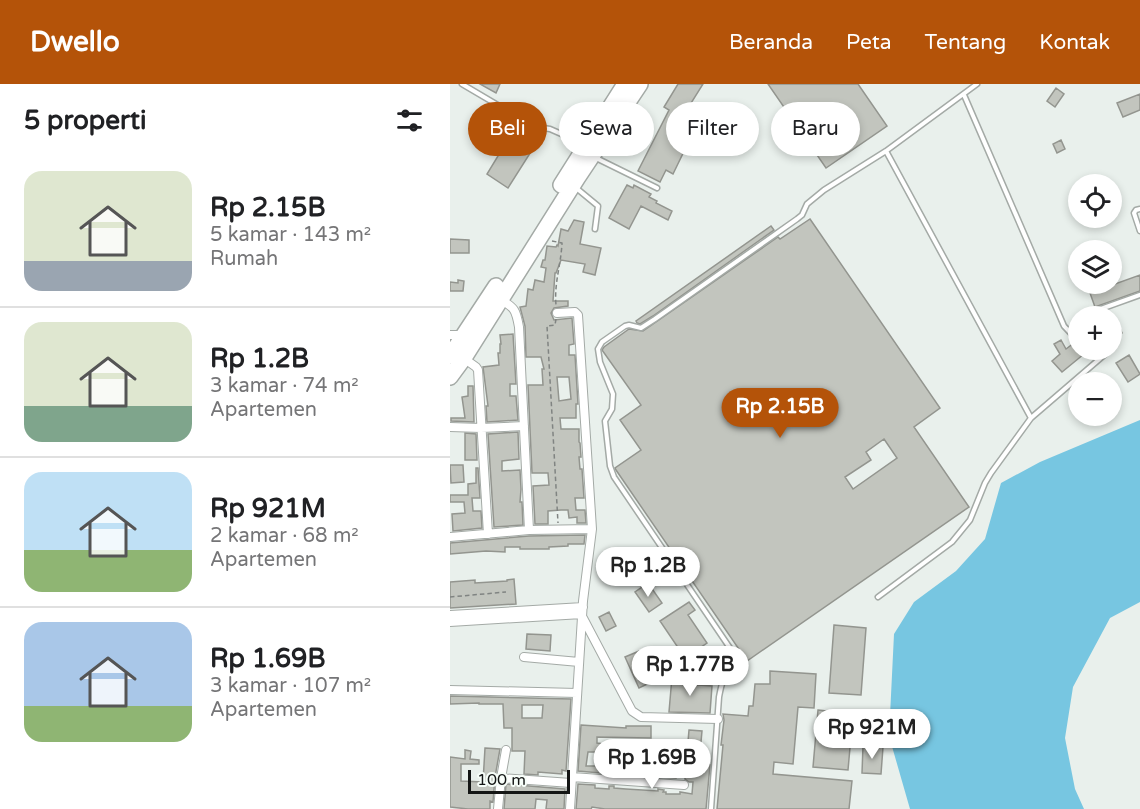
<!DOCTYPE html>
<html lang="id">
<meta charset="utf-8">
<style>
body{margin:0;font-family:"Varela Round",sans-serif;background:#f2f2f2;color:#202124;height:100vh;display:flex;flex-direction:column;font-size:22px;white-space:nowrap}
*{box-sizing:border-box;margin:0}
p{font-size:20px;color:#757577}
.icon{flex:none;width:33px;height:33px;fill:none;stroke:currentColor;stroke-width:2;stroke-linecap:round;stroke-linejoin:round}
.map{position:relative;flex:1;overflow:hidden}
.drawer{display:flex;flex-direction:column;background:#fff;width:450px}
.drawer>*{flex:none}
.banner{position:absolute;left:18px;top:18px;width:570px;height:54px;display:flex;gap:12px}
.buttons{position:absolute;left:618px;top:90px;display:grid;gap:12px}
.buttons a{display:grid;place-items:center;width:54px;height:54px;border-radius:50%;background:#fff;box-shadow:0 3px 9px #0003;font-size:30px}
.scale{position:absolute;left:18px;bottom:15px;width:102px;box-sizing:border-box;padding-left:6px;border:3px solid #141615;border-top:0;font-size:16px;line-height:21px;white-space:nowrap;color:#141615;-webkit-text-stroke:4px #f7fef9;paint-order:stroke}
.price{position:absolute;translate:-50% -51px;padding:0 14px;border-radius:21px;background:#fff;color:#222;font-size:20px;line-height:39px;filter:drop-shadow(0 2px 3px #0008)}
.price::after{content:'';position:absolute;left:50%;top:36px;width:18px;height:14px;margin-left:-9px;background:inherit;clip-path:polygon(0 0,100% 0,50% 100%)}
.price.active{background:#b45309;color:#fff}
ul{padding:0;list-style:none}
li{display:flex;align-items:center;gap:18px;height:150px;padding:0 24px}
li+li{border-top:2px solid #e0e0e0}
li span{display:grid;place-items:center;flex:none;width:168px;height:120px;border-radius:18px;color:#555}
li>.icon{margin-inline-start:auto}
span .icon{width:72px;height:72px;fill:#fffc;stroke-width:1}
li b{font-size:26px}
h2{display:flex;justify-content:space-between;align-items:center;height:72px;padding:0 24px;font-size:26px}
.pill{padding:0 21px;border-radius:27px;background:#fff;box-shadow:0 3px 9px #0003;font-size:21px;line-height:54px}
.pill.active{background:#b45309;color:#fff}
header{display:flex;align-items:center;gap:36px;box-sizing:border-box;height:84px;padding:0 30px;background:#b45309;color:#fff}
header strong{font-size:28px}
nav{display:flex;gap:33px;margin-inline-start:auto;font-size:21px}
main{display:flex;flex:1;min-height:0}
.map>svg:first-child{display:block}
.water{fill:#77c6e1}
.building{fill:#c2c5be;stroke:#93958f;stroke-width:1.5;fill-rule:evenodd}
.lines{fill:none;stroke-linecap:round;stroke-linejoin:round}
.lane-casing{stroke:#a4aaa6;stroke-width:7}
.street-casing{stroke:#a4aaa6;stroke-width:10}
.highway-casing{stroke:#a4aaa6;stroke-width:18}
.path{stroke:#808482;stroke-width:1.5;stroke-dasharray:4.5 3;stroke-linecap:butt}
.lane{stroke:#fff;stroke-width:4}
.street{stroke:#fff;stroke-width:8}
.highway{stroke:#fff;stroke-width:15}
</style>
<header>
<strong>Dwello</strong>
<nav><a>Beranda</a><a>Peta</a><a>Tentang</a><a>Kontak</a></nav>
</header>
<main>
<section class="drawer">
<h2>5 properti<svg class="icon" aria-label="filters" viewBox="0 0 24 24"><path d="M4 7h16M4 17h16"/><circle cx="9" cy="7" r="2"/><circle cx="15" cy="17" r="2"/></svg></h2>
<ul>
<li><span style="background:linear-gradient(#dfe7d0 75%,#9aa5b1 0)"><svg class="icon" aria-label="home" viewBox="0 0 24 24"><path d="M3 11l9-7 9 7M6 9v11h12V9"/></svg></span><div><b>Rp 2.15B</b><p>5 kamar · 143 m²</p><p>Rumah</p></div></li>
<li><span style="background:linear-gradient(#dfe7d0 70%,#7fa58c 0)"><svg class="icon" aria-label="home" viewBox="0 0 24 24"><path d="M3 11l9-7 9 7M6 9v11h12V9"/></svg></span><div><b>Rp 1.2B</b><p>3 kamar · 74 m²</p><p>Apartemen</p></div></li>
<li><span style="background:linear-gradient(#bfe0f5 65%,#8fb573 0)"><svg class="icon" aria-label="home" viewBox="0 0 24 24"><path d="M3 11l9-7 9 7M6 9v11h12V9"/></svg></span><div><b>Rp 921M</b><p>2 kamar · 68 m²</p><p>Apartemen</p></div></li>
<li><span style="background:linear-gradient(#a9c7e8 70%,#8fb573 0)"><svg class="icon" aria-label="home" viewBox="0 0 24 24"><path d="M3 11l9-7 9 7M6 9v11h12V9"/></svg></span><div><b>Rp 1.69B</b><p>3 kamar · 107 m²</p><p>Apartemen</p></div></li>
</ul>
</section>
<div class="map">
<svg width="690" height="725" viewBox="0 0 690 725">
<rect width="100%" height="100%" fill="#e9f0ec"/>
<!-- water -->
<path class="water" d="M690,336V518L660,534L623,603L615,654L625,705L634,725H460L439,652L444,550L464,518L506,487L535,455L551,399L590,378Z"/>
<!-- building -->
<path class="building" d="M30,0H50L46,9Z
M228,0H253L231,35L223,54L237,61L223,90L216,86L210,98L188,87L219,26L214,23Z
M318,0H408L437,42L376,84Z
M606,4L614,10L605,23L597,17Z
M690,10V26L673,33L667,19Z
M62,49L84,63L58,104L37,90Z
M611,56L615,65L607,69L603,60Z
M177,101L183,104L184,101L201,110L199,113L207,117L206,119L222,127L218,136L191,122L179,145L159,134Z
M360,135L490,324L464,343L519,423L297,577L166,386L165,384L191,366L170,336L191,321L152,266L154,263L179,245L193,247L328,153L330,155ZM434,355L447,374L403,405L395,393L421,376L416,368Z
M124,136L134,138L130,160L151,164L145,191L133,188L135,180L111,176L106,189H105L103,217H118V222L104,224L101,229L104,236L122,234L124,260L119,261V271H125L128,320H126V334H110L111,345H129V358L130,359L131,373H129L130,385H132L134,414H125L126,426H135L136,439H127V433L119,434L118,426H111L98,427V440H85L83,402L99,401L98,389H82L78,301H93L92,285H94L91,273H76L75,242L70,223L76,222L78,205L83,206L85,196L94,198L96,184L91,183L93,176H95L97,162L106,163L107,161L108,162L111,145L118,147ZM107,293H119L121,315L109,317Z
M321,142L324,146L203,232L190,240L187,239L186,237Z
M0,155L19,156V169H0Z
M690,191V207L645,223L640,209Z
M8,196L14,197L13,207H0V198L8,199Z
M669,242L672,249L662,254V246Z
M63,250L66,300H60V312H66L68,336L37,338L36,322H38L33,283L49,281L48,269H50V260H51L50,251Z
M611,256L616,265L624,259L634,270L612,288L602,277L610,270L604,260Z
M679,271L690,290L678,298L666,279Z
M18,302H23L24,338L1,337V334H15L12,313L18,312Z
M68,348L69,375L52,377V387L70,386L71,405L70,418H72L73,441L44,443L38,350Z
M15,349L26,350L27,376H15Z
M0,381H13L14,398L1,399Z
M26,384H28L30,414H22L23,427H31L32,444L3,447L2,430L15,429L14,418H0V411H18V400L26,399Z
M135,451L134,460H118V462L99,463V465H70V463H55V468L36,467L0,470V459L79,452Z
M188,468L197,481L180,493L171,481Z
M64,495L66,520L0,524V498L25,496V499L57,497V496Z
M198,499L212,519L199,528L185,508Z
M239,518L245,526L238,531L257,559L235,574L210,537Z
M159,528L166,542L156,547L149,533Z
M384,541L416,544L411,611L379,609Z
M77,550L101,551L100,567L76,565Z
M194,565L208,595L189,604L175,573Z
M320,587L366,590L364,624L348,623L343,680L324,678L323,690L402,697L399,725H267L273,661H271L274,636L273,630L298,632L299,622H303L305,600H320Z
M222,593L235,594V600L262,602L260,629L219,628Z
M0,612L121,615L116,687L112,686V690L88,688V691L74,690L75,667H62V644H54L53,620H29V619L0,620ZM72,621H93L92,634H72Z
M368,626L403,630L398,686L363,683Z
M131,641L176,644V642H201V654L147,653V659L192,665V662L208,664L207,668L214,667L215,673L227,670L229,678H227L226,694L192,692L174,689V691L128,687ZM138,668H150L148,682H136Z
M239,646L252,647L249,680L260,681L256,725H155L142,723L141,725H126L128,700L145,701V704L159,705V702H164V704L176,705L208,707V705L214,706L213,708H216V710H230V708L242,710L243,698H239L235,695V690L243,691L245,670L237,669Z
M413,662L433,663L431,690L412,689Z
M35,664L50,665L45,693L43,718L40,717V725H18L0,723V673L15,675V666L21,667L20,675L29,676V680H11V697L33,698Z
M56,700L115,705L114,725H96L97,716L86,715L85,725H54Z"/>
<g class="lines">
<!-- lane casing -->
<g class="lane-casing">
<path id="lane" d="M12,0L80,40L86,43L100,45L132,59
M514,11L614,242L628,257
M436,67L581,334
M146,74L207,104
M125,103L148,122L145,145
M690,125L686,126L684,129L690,147
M648,226L690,211
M640,266L653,271
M428,513L502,458L520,436L535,399L541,389L581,334L660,266
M261,725L269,613C270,608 271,602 273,597C277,586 284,580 282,567L164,393L160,382L155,337L162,325L163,310L150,278L148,265L152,258L175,242L179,241L191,244L205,235L347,135L352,131L357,120L374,106L436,67L527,0"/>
</g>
<!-- street casing -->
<g class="street-casing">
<path id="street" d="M50,215C65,224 66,226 69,243L79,446
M107,229L125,228L128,231L142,445L133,517L120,725
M0,251H13
M12,273L26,283L28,286L38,450
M0,343L31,344L74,342
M0,453L79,446L142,445
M0,531L133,523
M133,534L182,627L191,633L268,635
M0,538L132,530
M74,573L129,578
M0,606L127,609
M122,693L234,701
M51,694L121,699
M48,725L51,694L56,666"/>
</g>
<!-- highway casing -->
<g class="highway-casing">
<path id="highway" d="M111,101L175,0
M0,272L46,202
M0,293L14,274L128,93L190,0"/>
</g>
<!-- path -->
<path class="path" d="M102,157L112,159C111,181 104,199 106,221
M106,235L105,241L97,242L108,439
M0,513L56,508"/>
<!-- lane -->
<use href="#lane" class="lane"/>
<!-- street -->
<use href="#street" class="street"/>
<!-- highway -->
<use href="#highway" class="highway"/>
</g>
</svg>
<div class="buttons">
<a><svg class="icon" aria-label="locate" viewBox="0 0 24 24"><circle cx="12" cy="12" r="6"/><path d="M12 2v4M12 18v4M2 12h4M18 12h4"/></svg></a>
<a><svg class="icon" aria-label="layers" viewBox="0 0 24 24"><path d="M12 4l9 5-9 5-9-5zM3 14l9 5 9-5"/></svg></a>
<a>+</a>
<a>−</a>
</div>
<div class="scale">100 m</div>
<b class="price active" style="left:330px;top:355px">Rp 2.15B</b>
<b class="price" style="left:198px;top:514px">Rp 1.2B</b>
<b class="price" style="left:240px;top:613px">Rp 1.77B</b>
<b class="price" style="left:422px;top:676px">Rp 921M</b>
<b class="price" style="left:202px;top:706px">Rp 1.69B</b>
<div class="banner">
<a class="pill active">Beli</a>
<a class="pill">Sewa</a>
<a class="pill">Filter</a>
<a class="pill">Baru</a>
</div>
</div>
</main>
